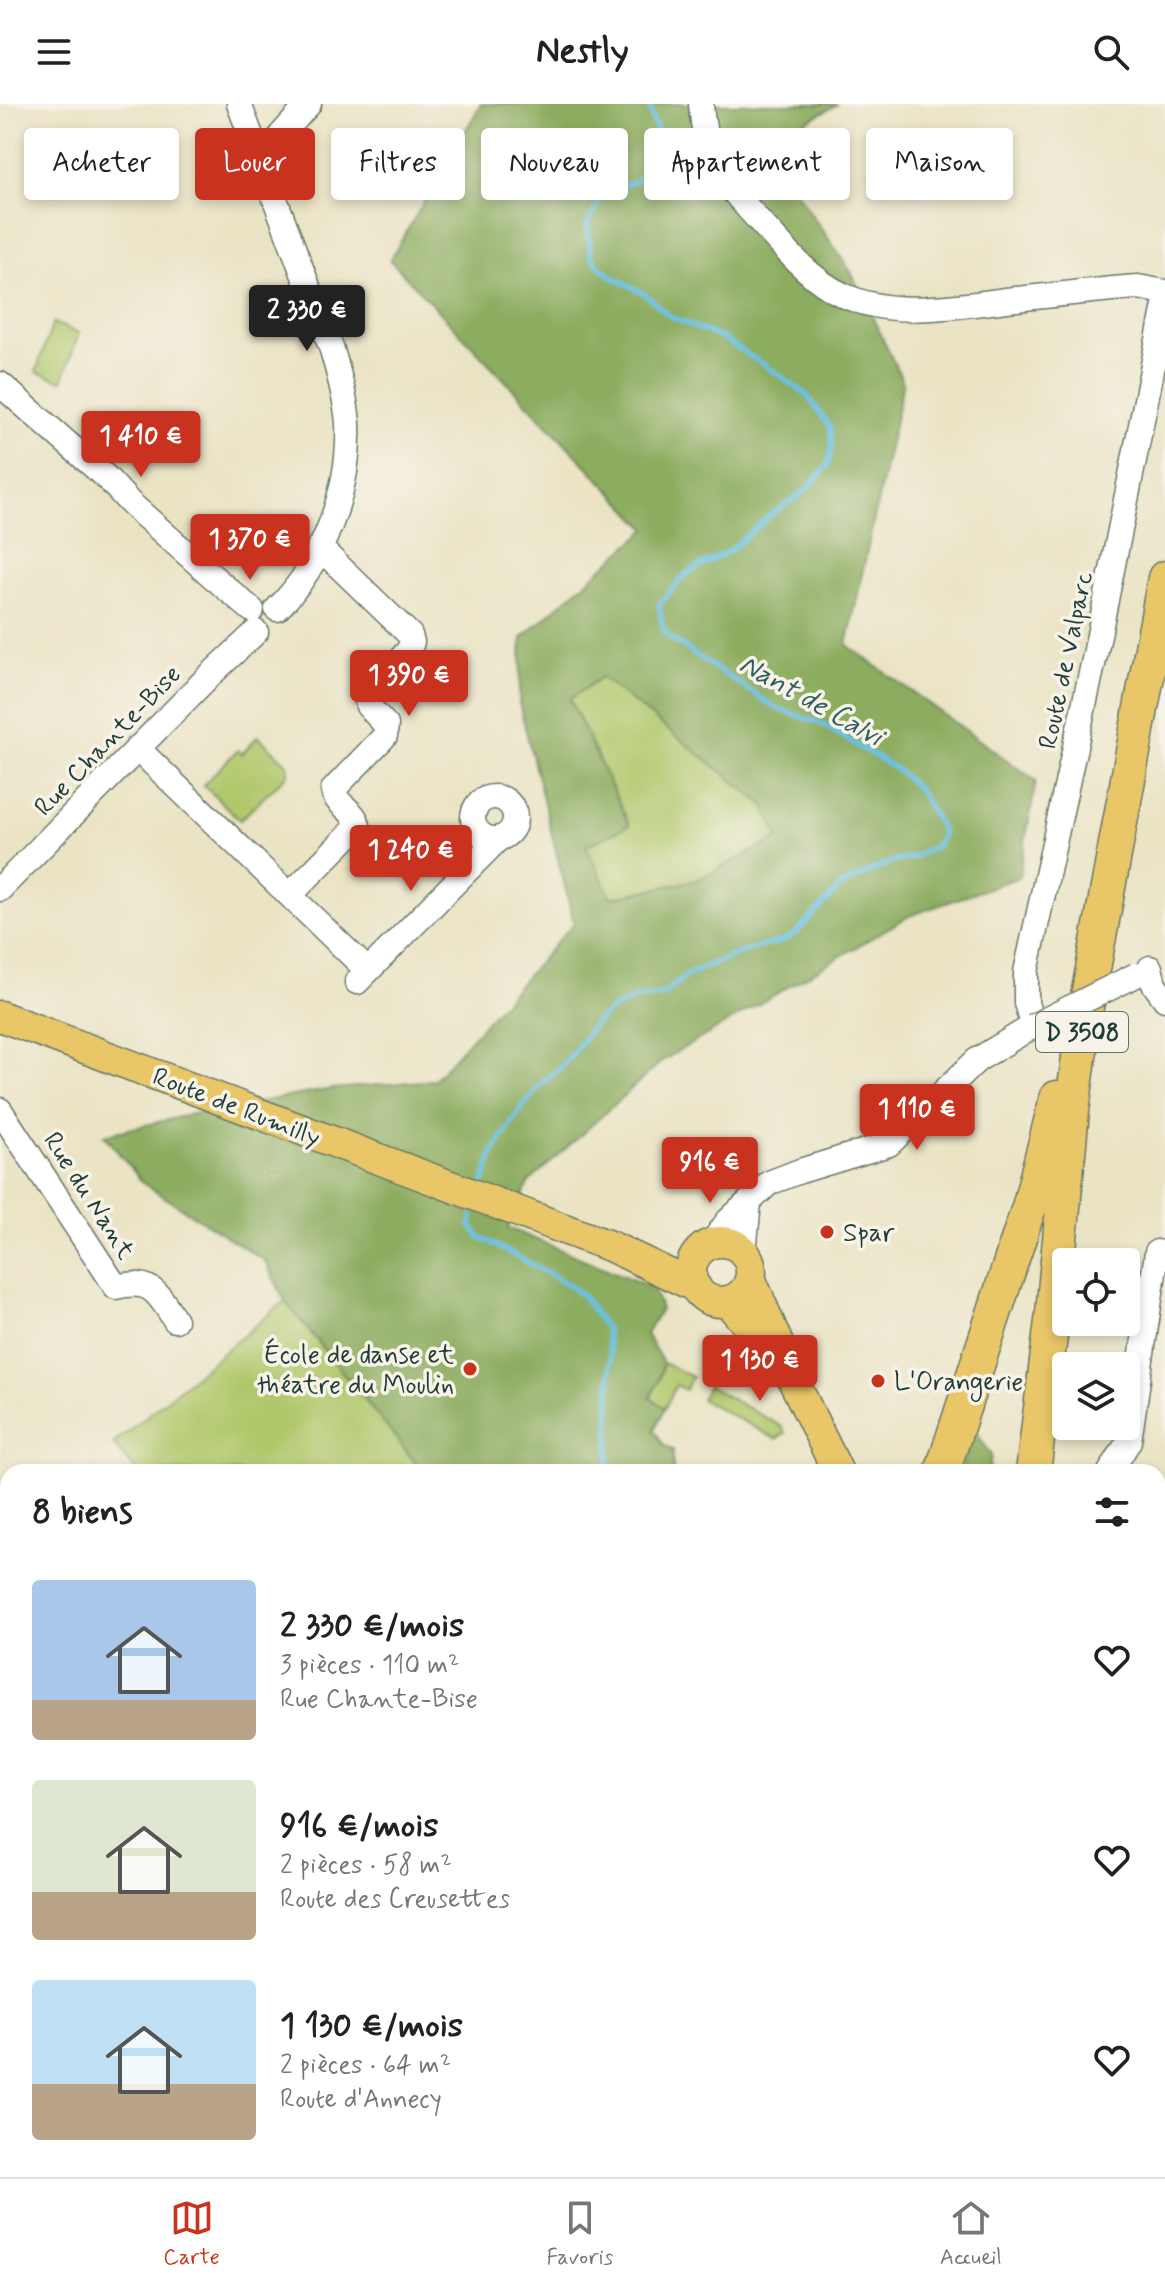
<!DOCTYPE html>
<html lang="fr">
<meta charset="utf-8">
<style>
body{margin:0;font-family:Mynerve,sans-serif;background:#f2f2f2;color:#222;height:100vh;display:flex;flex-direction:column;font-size:30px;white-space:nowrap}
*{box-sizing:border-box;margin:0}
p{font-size:26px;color:#767676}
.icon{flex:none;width:44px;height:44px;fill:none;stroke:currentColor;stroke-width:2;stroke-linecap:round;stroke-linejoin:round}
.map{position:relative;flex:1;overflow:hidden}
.sheet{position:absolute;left:0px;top:1360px;width:1166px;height:714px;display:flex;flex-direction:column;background:#fff;border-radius:24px 24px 0 0;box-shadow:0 4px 12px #0003}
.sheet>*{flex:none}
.top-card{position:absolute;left:24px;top:24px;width:1118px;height:72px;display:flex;gap:16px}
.tools{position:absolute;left:1052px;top:1144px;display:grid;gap:16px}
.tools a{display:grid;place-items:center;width:88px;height:88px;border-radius:8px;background:#fff;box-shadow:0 4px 12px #0003;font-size:40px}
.price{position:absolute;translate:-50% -68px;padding:0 18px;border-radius:8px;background:#c8321e;color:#fff;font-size:26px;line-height:52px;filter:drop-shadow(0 2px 4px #0008)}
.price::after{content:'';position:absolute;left:50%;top:48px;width:24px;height:18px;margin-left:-12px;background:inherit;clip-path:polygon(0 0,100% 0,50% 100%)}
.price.on{background:#222;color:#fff}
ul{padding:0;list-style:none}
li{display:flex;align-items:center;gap:24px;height:200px;padding:0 32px}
li span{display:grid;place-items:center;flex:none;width:224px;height:160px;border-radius:8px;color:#555}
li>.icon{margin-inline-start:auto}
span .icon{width:96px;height:96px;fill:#fffc;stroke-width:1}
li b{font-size:34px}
h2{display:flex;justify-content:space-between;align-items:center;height:96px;padding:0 32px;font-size:34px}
.chip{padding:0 28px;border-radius:8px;background:#fff;box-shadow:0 4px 12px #0003;font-size:28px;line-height:72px}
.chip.on{background:#c8321e;color:#fff}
header{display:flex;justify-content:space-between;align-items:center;height:104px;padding:0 32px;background:#fff;font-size:36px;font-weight:800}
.menu{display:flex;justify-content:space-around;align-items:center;height:112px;border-top:2px solid #e0e0e0;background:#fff;font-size:22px;color:#767676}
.menu a{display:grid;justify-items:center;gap:4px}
.menu .on{color:#c8321e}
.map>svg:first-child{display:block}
.green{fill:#b0c76b;stroke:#688250;stroke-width:2}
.forest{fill:#8cac5f;stroke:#56744a;stroke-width:2;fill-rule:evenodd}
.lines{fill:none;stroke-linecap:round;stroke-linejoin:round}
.stream{stroke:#67c3e5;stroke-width:5}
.minor-casing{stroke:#676;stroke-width:27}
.major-casing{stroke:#676;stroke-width:33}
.highway-casing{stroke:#676;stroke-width:37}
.minor{stroke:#fff;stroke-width:24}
.major{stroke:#e9c769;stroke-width:30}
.highway{stroke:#e9c769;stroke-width:34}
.minor-bridge-casing{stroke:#676;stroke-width:27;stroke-linecap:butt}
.minor-bridge{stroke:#fff;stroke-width:24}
.poi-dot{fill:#c8321e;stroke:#f7f3e8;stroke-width:3}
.labels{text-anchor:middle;stroke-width:7;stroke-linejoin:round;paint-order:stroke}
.shield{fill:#f7f3e8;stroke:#60746a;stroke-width:2}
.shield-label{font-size:24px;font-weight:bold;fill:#1f3d34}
.street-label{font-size:26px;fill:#1f3d34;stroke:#f7f3e8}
.poi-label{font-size:26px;fill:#1f3d34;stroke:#f7f3e8;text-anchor:start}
.water-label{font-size:28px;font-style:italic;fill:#315e60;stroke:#f7f3e8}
</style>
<header><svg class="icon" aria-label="menu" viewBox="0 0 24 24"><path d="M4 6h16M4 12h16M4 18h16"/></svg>Nestly<svg class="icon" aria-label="search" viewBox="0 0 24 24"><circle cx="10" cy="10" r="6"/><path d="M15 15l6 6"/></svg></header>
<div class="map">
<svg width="1165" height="2073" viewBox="0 0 1165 2073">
<rect width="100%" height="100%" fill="#f7f3e8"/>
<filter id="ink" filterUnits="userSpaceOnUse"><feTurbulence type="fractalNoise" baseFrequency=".0125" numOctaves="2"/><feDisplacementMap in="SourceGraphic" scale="16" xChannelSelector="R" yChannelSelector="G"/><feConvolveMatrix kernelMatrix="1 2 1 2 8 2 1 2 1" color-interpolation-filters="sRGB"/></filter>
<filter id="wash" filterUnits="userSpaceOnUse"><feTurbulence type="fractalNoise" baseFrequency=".006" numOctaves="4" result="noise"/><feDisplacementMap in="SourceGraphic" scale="32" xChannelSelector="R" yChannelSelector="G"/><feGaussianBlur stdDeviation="1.8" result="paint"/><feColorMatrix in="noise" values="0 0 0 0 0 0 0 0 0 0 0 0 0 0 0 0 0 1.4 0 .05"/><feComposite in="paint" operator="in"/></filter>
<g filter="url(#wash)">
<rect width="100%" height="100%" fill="#eae3c4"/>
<!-- green -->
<path class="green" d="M53,219L79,229L62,277L36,268Z
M601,573L764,701L779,734L697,776L610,794L585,742L629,720L570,595Z
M258,632L288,661V670L240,716L203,681L238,646L242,650Z
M285,1197L423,1368H137L113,1340Z
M663,1259L692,1273L685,1286L676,1281L665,1304L650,1294L659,1276Z
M708,1282L782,1323L785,1329L776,1335L701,1295Z"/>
<!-- forest -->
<path class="forest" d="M481,0H838L798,22L791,80L851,168L903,278L847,541L1036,677L1019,773L909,812L662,957L529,1078L508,1124L653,1184L661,1205L646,1230L663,1259L659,1276L650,1294L665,1304L654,1326L664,1341L673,1346V1368H423L285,1197L265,1157L144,1080L104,1031L192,1010L332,985L434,976L574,819L519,599L522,534L647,425L390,156ZM601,573L764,701L779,734L697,776L611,794L586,742L629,721L570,595Z
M973,1323L991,1351L989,1368H961Z
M53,2066H155L150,2073H46Z
M398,2066H490L494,2073H402Z"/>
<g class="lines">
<!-- stream -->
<path class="stream" d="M483,1081L494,1046L522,1003L541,980L560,964L575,947L593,921L612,905L636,894L662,891L690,869L744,847L783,837L797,828L841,782L888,759L914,753L936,742L943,728L920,687L896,665L822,620L776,604L670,534L663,525L659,500L687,469L729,447L773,409L805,387L828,361L832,344L830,323L807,291L772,266L724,235L671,213L645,190L611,172L599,162L591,152L587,122L601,93C621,81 663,73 661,43C661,33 651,14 649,0
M473,1112L470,1121L480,1133L568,1180L583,1192L606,1225L610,1253L609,1368
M99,2073L107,2066"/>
</g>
</g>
<g filter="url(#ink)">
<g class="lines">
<!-- minor casing -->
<g class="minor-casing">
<path id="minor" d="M239,0L332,246C339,270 346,295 348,319C351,384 323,460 277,505
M701,0C705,59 726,80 763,121C785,145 811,176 841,190C893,216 960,201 1016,195C1056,191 1097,186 1138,183L1165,188
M281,31L309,0
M0,280L108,375L130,399L212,472L252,506
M137,644L368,867
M473 714a21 21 0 1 1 42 0a21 21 0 1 1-42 0Z
M0,785L205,576L256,528
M290,791L358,722C356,706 335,701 333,686L385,632L386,621L368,602L366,591L409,546L412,538L410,531L319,443
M1150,864L1154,880L1165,895
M357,878L499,734
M0,1006L116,1183C151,1174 158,1189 175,1216
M711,1140L728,1117L769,1079L800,1067L889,1040L977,956L1033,922L1026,899V868L1095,551L1165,201
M744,1148L749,1099
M1110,1368L1129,1337L1157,1148
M0,1581L8,1573
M1158,1752L1165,1755
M516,2066L521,2073
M1125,2066L1126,2073"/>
</g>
<!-- major casing -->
<g class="major-casing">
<path id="major" d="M0,912L612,1143L696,1183
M691 1168a30 30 0 1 1 60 0a30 30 0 1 1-60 0Z
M751,1176L795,1280L838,1368
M727,1197L758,1233L768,1254
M836,2073L845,2066
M885,2073L911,2066"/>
</g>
<!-- highway casing -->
<g class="highway-casing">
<path id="highway" d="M942,1368L1030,1100L1057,994
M1033,1368L1053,1209L1072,1007L1084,914L1165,474
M640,2073L643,2066
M732,2073L737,2066
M987,2073L988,2066"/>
</g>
<!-- minor -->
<use href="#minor" class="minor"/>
<!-- major -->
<use href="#major" class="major"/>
<!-- highway -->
<use href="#highway" class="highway"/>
<!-- minor-bridge casing -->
<g class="minor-bridge-casing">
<path id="minor-bridge" d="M1033,922L1136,871"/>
</g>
<!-- minor-bridge -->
<use href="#minor-bridge" class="minor-bridge"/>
</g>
</g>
<!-- markers -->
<g class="poi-dot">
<circle cx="827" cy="1128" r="8"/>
<circle cx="470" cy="1265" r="8"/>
<circle cx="878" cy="1277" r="8"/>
</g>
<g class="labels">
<!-- shield labels -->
<rect class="shield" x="1036" y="908" width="92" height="40" rx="6"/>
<g class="shield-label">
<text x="1082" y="936">D 3508</text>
</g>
<!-- street labels -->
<g class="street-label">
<text transform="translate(1065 556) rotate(-78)" y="9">Route de Valparc</text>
<text transform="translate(107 636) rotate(-46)" y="9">Rue Chante-Bise</text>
<text transform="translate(237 1002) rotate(21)" y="9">Route de Rumilly</text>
<text transform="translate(90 1091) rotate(57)" y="9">Rue du Nant</text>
</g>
<!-- poi labels -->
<g class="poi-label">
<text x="843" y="1137">Spar</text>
<text x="454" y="1259" text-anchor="end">École de danse et<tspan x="454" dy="30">théatre du Moulin</tspan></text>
<text x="894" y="1286">L'Orangerie</text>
</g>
<!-- water labels -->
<g class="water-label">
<text transform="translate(812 595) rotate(29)" y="10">Nant de Calvi</text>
</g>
</g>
</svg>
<div class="tools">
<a><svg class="icon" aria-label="locate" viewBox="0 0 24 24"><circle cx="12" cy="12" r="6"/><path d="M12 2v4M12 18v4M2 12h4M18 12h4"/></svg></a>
<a><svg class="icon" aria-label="layers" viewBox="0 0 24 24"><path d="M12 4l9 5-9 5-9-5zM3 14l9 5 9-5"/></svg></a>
</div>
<b class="price on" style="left:307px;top:249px">2 330 €</b>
<b class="price" style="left:141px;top:375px">1 410 €</b>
<b class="price" style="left:250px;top:478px">1 370 €</b>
<b class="price" style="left:409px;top:614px">1 390 €</b>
<b class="price" style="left:411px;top:789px">1 240 €</b>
<b class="price" style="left:917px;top:1048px">1 110 €</b>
<b class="price" style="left:710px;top:1101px">916 €</b>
<b class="price" style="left:760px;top:1299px">1 130 €</b>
<div class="top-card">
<a class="chip">Acheter</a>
<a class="chip on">Louer</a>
<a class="chip">Filtres</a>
<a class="chip">Nouveau</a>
<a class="chip">Appartement</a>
<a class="chip">Maison</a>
</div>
<section class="sheet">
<h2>8 biens<svg class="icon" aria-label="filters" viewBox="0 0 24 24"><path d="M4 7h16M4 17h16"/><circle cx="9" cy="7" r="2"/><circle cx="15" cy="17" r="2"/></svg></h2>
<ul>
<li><span style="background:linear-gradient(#a9c7e8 75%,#b9a48a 0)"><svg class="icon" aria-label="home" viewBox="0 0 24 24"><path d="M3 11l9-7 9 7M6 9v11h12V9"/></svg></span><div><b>2 330 €/mois</b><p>3 pièces · 110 m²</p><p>Rue Chante-Bise</p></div><svg class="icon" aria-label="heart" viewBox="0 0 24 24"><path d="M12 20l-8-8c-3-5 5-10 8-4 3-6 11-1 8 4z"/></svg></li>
<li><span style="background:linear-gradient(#dfe7d0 70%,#b9a48a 0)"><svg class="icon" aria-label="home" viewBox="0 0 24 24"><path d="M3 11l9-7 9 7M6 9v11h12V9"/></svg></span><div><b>916 €/mois</b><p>2 pièces · 58 m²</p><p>Route des Creusettes</p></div><svg class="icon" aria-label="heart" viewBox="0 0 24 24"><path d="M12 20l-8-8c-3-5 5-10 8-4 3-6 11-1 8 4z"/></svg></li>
<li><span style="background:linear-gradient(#bfe0f5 65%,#b9a48a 0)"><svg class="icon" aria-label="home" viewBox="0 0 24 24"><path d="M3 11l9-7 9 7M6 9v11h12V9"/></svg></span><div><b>1 130 €/mois</b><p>2 pièces · 64 m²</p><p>Route d'Annecy</p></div><svg class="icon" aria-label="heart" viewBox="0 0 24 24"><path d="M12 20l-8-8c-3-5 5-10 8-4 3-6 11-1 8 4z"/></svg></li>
</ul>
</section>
</div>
<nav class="menu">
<a class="on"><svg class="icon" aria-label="map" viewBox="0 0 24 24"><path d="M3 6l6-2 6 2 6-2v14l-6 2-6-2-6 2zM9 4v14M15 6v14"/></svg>Carte</a>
<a><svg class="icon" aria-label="saved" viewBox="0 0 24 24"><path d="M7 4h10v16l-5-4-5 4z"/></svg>Favoris</a>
<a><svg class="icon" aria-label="home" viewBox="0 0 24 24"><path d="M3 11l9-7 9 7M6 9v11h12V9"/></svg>Accueil</a>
</nav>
